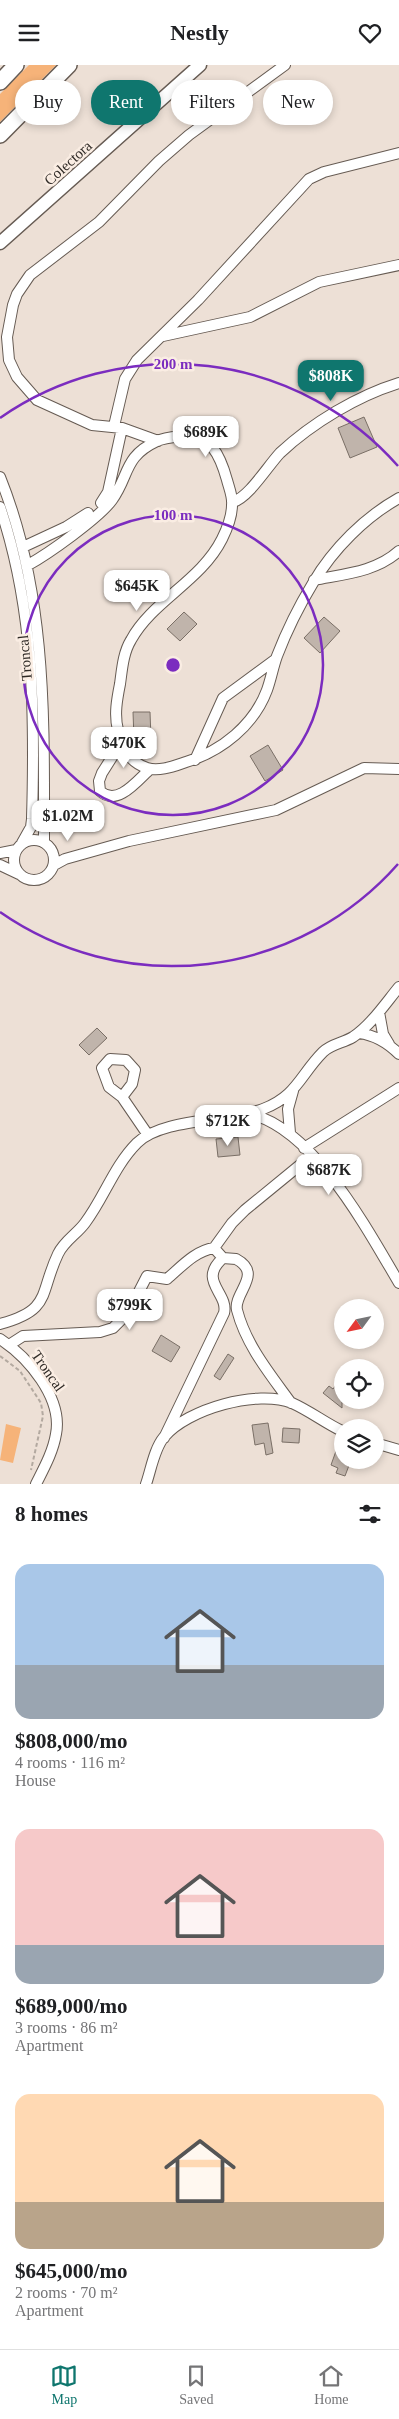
<!DOCTYPE html>
<meta charset="utf-8">
<style>
body{margin:0;font-family:"Times New Roman",serif;background:#f6f6f6;color:#202124;height:100vh;display:flex;flex-direction:column;font-size:19px;white-space:nowrap}
*{box-sizing:border-box;margin:0}
p{font-size:16px;color:#757577}
.icon{flex:none;width:28px;height:28px;fill:none;stroke:currentColor;stroke-width:2;stroke-linecap:round;stroke-linejoin:round}
.map{position:relative;height:1419px;overflow:hidden}
.drawer{display:flex;flex-direction:column;background:#fff;flex:1}
.drawer>*{flex:none}
.hud{position:absolute;left:15px;top:15px;width:370px;height:45px;display:flex;gap:10px}
.needle{width:32px;rotate:237deg}
.buttons{position:absolute;left:334px;top:1234px;display:grid;gap:10px}
.buttons a{display:grid;place-items:center;width:50px;height:50px;border-radius:50%;background:#fff;box-shadow:0 2px 8px #0003;font-size:25px}
.price{position:absolute;translate:-50% -42px;padding:0 11px;border-radius:10px;background:#fff;color:#222;font-size:16px;line-height:32px;filter:drop-shadow(0 1px 2px #0008)}
.price::after{content:'';position:absolute;left:50%;top:30px;width:15px;height:11px;margin-left:-8px;background:inherit;clip-path:polygon(0 0,100% 0,50% 100%)}
.price.selected{background:#0f766e;color:#fff}
ul{padding:0;list-style:none}
li{display:grid;align-content:center;gap:10px;height:265px;padding:0 15px}
li span{display:grid;place-items:center;height:155px;border-radius:15px;color:#555}
li>.icon{margin-inline-start:auto}
span .icon{width:90px;height:90px;fill:#fffc;stroke-width:1}
li b{font-size:21px}
h2{display:flex;justify-content:space-between;align-items:center;height:60px;padding:0 15px;font-size:21px}
.pill{padding:0 18px;border-radius:22px;background:#fff;box-shadow:0 2px 8px #0003;font-size:18px;line-height:45px}
.pill.selected{background:#0f766e;color:#fff}
header{display:flex;justify-content:space-between;align-items:center;height:65px;padding:0 15px;background:#fff;font-size:22px;font-weight:600}
.tabs{display:flex;justify-content:space-around;align-items:center;height:70px;border-top:1px solid #e0e0e0;background:#fff;font-size:14px;color:#757577}
.tabs a{display:grid;justify-items:center;gap:2px}
.tabs .selected{color:#0f766e}
.map>svg:first-child{display:block}
.green{fill:#f6b379}
.building{fill:#c0b4ab;stroke:#7a6f66}
.lines{fill:none;stroke-linecap:round;stroke-linejoin:round}
.minor-casing{stroke:#665b53;stroke-width:12}
.major-casing{stroke:#665b53;stroke-width:15}
.highway-casing{stroke:#665b53;stroke-width:18}
.path{stroke:#b3a9a0;stroke-width:2;stroke-dasharray:4 2.5;stroke-linecap:butt}
.minor{stroke:#fff;stroke-width:10}
.major{stroke:#fff;stroke-width:12}
.highway{stroke:#fff;stroke-width:15}
.ring{fill:none;stroke:#7b2cbf;stroke-width:2.5}
.labels{text-anchor:middle;stroke-width:5;stroke-linejoin:round;paint-order:stroke}
.street-label{font-size:15px;fill:#2f2a26;stroke:#faede3}
.centre{fill:#7b2cbf;stroke:#faede3;stroke-width:2.5}
.ring-label{font-size:15px;text-anchor:middle;font-weight:bold;fill:#7b2cbf;stroke:#faede3;stroke-width:5;stroke-linejoin:round;paint-order:stroke}
</style>
<header><svg class="icon" aria-label="menu" viewBox="0 0 24 24"><path d="M4 6h16M4 12h16M4 18h16"/></svg>Nestly<svg class="icon" aria-label="heart" viewBox="0 0 24 24"><path d="M12 20l-8-8c-3-5 5-10 8-4 3-6 11-1 8 4z"/></svg></header>
<div class="map">
<svg width="399" height="1419" viewBox="0 0 399 1419">
<rect width="100%" height="100%" fill="#ede0d6"/>
<!-- green -->
<path class="green" d="M29,0H56L0,57V29Z
M6,1359L21,1363L13,1398L0,1395Z"/>
<!-- building -->
<path class="building" d="M364,352L377,382L350,393L338,363Z
M184,547L197,559L180,576L167,564Z
M324,552L340,566L320,588L304,573Z
M133,647H150L151,674H134Z
M268,680L283,705L265,716L250,691Z
M97,963L107,973L89,990L79,980Z
M238,1072L240,1090L218,1092L216,1074Z
M161,1270L180,1282L171,1297L152,1286Z
M228,1289L234,1293L220,1315L214,1311Z
M342,1312V1343L323,1328L329,1321L333,1324Z
M268,1358L273,1388L266,1390L264,1378L255,1380L252,1360Z
M283,1363L300,1364L299,1378L282,1377Z
M336,1386L342,1388V1395H351L345,1411L336,1408L338,1403L331,1400Z"/>
<g class="lines">
<!-- minor casing -->
<g class="minor-casing">
<path id="minor" d="M163,271L250,252L319,217L399,200
M114,361L125,314L137,295L198,235L309,114L324,107L399,88
M158,376L122,363L92,360L37,335L17,312L9,295L7,272L13,240L17,229L30,210L99,157L159,96L189,70L285,0
M0,412C47,529 44,653 44,777
M233,437C249,432 267,402 280,388C312,358 357,331 399,318
M101,438L108,427L122,363
M0,442C34,543 35,648 32,754L31,762L22,778
M23,482L66,462L88,448
M28,500C48,489 99,453 112,435C130,410 123,392 157,376C164,373 174,372 182,371C211,369 220,390 227,415C229,423 233,432 232,440C232,451 227,464 222,474C201,516 152,536 131,575C123,588 122,605 120,619C117,634 114,650 118,665C122,683 129,697 147,703C159,707 174,701 186,697C222,686 254,660 267,625C271,614 273,602 277,591C287,565 299,541 313,518C333,484 365,452 399,433
M314,515C344,509 376,507 399,486
M121,678L102,708L99,716L100,726C117,742 137,716 150,704
M195,695L223,633L276,594
M14 795a20 20 0 1 1 40 0a20 20 0 1 1-40 0Z
M0,788L16,785
M0,800L19,809
M54,800L65,794L129,776L276,745L364,703L399,704
M379,947L383,969L389,979
M359,968C375,970 387,977 399,989
M122,1032L132,1019L135,1005L126,995L110,994L102,1003L109,1022L122,1032L148,1070
M250,1049C314,1064 367,1164 399,1218
M290,1068L288,1044L293,1026
M304,1083L399,1023
M214,1183L232,1158L245,1145L311,1091
M0,1259C52,1245 39,1229 58,1189C64,1176 77,1169 85,1158C104,1133 114,1101 137,1078C162,1053 229,1057 263,1044C297,1031 300,1010 323,987C331,979 343,978 353,972C371,960 385,939 399,922
M0,1274C28,1292 63,1333 56,1369C53,1387 44,1403 36,1419
M9,1280L23,1271L100,1267L113,1263L128,1248L147,1211L167,1214C182,1201 195,1186 214,1183L223,1193
M164,1373L224,1248C229,1228 197,1216 223,1193L236,1194C264,1209 233,1228 237,1245C246,1280 270,1309 291,1338
M375,1378L399,1385
M146,1419C151,1405 154,1384 164,1372C187,1344 258,1324 292,1338C310,1346 325,1358 342,1366"/>
</g>
<!-- major casing -->
<g class="major-casing">
<path id="major" d="M0,178L200,0"/>
</g>
<!-- highway casing -->
<g class="highway-casing">
<path id="highway" d="M0,17L16,0
M0,70L69,0"/>
</g>
<!-- path -->
<path class="path" d="M0,1291L20,1306L41,1338L43,1351L31,1405"/>
<!-- minor -->
<use href="#minor" class="minor"/>
<!-- major -->
<use href="#major" class="major"/>
<!-- highway -->
<use href="#highway" class="highway"/>
</g>
<!-- distance rings -->
<g class="ring">
<circle cx="173" cy="600" r="150"/>
<path d="M398 799A301 301 0 0 1 0 847M0 353A301 301 0 0 1 398 401"/>
</g>
<g class="labels">
<!-- street labels -->
<g class="street-label">
<text transform="translate(68 98) rotate(-42)" y="5">Colectora</text>
<text transform="translate(25 593) rotate(-95)" y="5">Troncal</text>
<text transform="translate(48 1306) rotate(55)" y="5">Troncal</text>
</g>
</g>
<circle cx="173" cy="600" r="8" class="centre"/>
<g class="ring-label">
<text x="173" y="304">200 m</text>
<text x="173" y="455">100 m</text>
</g>
</svg>
<div class="buttons">
<a><svg class="needle" viewBox="-14 -14 28 28"><path d="M0-13l5 13h-10z" fill="#e53935"/><path d="M0 13l5-13h-10z" fill="#757577"/></svg></a>
<a><svg class="icon" aria-label="locate" viewBox="0 0 24 24"><circle cx="12" cy="12" r="6"/><path d="M12 2v4M12 18v4M2 12h4M18 12h4"/></svg></a>
<a><svg class="icon" aria-label="layers" viewBox="0 0 24 24"><path d="M12 4l9 5-9 5-9-5zM3 14l9 5 9-5"/></svg></a>
</div>
<b class="price selected" style="left:331px;top:337px">$808K</b>
<b class="price" style="left:206px;top:393px">$689K</b>
<b class="price" style="left:137px;top:547px">$645K</b>
<b class="price" style="left:124px;top:704px">$470K</b>
<b class="price" style="left:68px;top:777px">$1.02M</b>
<b class="price" style="left:228px;top:1082px">$712K</b>
<b class="price" style="left:329px;top:1131px">$687K</b>
<b class="price" style="left:130px;top:1266px">$799K</b>
<div class="hud">
<a class="pill">Buy</a>
<a class="pill selected">Rent</a>
<a class="pill">Filters</a>
<a class="pill">New</a>
</div>
</div>
<section class="drawer">
<h2>8 homes<svg class="icon" aria-label="filters" viewBox="0 0 24 24"><path d="M4 7h16M4 17h16"/><circle cx="9" cy="7" r="2"/><circle cx="15" cy="17" r="2"/></svg></h2>
<ul>
<li><span style="background:linear-gradient(#a9c7e8 65%,#9aa5b1 0)"><svg class="icon" aria-label="home" viewBox="0 0 24 24"><path d="M3 11l9-7 9 7M6 9v11h12V9"/></svg></span><div><b>$808,000/mo</b><p>4 rooms · 116 m²</p><p>House</p></div></li>
<li><span style="background:linear-gradient(#f6c9c9 75%,#9aa5b1 0)"><svg class="icon" aria-label="home" viewBox="0 0 24 24"><path d="M3 11l9-7 9 7M6 9v11h12V9"/></svg></span><div><b>$689,000/mo</b><p>3 rooms · 86 m²</p><p>Apartment</p></div></li>
<li><span style="background:linear-gradient(#ffd9b3 70%,#b9a48a 0)"><svg class="icon" aria-label="home" viewBox="0 0 24 24"><path d="M3 11l9-7 9 7M6 9v11h12V9"/></svg></span><div><b>$645,000/mo</b><p>2 rooms · 70 m²</p><p>Apartment</p></div></li>
</ul>
</section>
<nav class="tabs">
<a class="selected"><svg class="icon" aria-label="map" viewBox="0 0 24 24"><path d="M3 6l6-2 6 2 6-2v14l-6 2-6-2-6 2zM9 4v14M15 6v14"/></svg>Map</a>
<a><svg class="icon" aria-label="saved" viewBox="0 0 24 24"><path d="M7 4h10v16l-5-4-5 4z"/></svg>Saved</a>
<a><svg class="icon" aria-label="home" viewBox="0 0 24 24"><path d="M3 11l9-7 9 7M6 9v11h12V9"/></svg>Home</a>
</nav>
